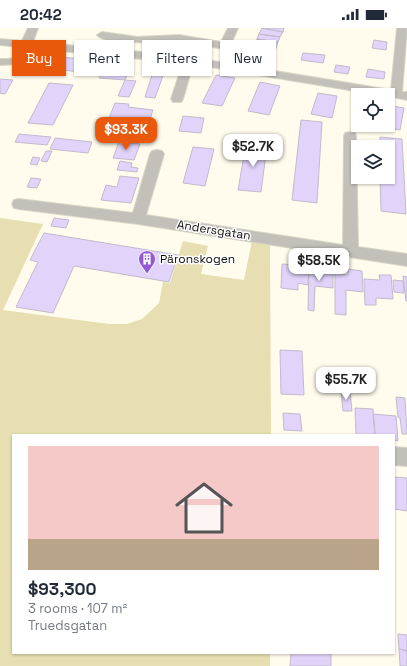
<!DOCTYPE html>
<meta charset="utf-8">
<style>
body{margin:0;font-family:"Space Grotesk",sans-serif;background:#f2f2f3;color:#1f2937;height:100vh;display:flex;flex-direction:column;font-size:15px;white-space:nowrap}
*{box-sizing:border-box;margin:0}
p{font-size:13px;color:#747a83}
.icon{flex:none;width:22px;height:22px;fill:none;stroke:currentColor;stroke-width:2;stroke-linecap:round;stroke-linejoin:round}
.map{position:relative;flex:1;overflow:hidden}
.details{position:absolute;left:12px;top:406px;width:383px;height:220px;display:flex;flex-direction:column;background:#fff;border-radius:0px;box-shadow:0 1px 3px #0004}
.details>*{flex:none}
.top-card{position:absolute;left:12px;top:12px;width:383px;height:36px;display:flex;gap:8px}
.tools{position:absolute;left:351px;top:60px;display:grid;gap:8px}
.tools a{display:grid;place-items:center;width:44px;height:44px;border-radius:0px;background:#fff;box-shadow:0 1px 3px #0004;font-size:20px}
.price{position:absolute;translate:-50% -34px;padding:0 9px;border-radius:8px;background:#fff;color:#222;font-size:13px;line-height:26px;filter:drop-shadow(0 1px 2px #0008)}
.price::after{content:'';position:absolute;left:50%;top:24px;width:12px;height:9px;margin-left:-6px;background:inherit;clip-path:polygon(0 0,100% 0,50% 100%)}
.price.selected{background:#ea580c;color:#fff}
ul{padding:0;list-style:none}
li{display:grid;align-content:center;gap:8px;height:212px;padding:0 16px}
li span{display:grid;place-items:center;height:124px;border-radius:0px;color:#555}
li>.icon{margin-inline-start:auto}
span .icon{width:72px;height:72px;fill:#fffc;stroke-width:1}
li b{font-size:17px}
.pill{padding:0 14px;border-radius:0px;background:#fff;box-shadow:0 1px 3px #0004;font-size:14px;line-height:36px}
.pill.selected{background:#ea580c;color:#fff}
.status{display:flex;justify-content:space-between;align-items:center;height:28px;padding:0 20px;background:#fff;direction:ltr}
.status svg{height:11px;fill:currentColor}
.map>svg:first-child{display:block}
.green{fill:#e7dfb2}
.building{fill:#e2d3fa;stroke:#c1bbcc}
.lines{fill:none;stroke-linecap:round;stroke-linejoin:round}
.minor-casing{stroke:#d9d6c8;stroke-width:2}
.minor{fill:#c2c0b9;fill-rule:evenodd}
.labels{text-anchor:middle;stroke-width:3;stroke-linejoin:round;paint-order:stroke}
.street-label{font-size:12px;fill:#0f0d08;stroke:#fff}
.poi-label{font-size:12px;fill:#0f0d08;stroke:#fff;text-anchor:start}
</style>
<div class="status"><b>20:42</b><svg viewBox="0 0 49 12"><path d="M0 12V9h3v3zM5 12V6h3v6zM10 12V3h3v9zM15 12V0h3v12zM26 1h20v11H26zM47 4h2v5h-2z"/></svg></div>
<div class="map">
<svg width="407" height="638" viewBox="0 0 407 638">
<rect width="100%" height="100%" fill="#fffced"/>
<!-- green -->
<path class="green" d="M0,190L43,196L3,282L109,296H127L142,291L159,275L163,254L170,255L183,213L208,218L201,246L244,252L252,213L270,217L271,407H13V625H270V638H0Z"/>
<!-- building -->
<path class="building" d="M262,0L283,4L280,9L259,6Z
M262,0H284L283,4Z
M259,6L280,9L278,14L257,11Z
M257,11L278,14L276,20L254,16Z
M374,12L387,14L386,22L372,20Z
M254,16L276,20L274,26L252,22Z
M303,25L325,27L323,35L301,32Z
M59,29L107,33L106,37L130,39L125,52L99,50L101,46L52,41Z
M336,37L350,39L348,46L334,44Z
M154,41L165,42L155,70L145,69Z
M368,41L385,44L384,51L366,49Z
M216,47L235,50L222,78L202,75Z
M0,51L13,52L5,66L0,65Z
M125,52L136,53L129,69L118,68Z
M260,54L280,58L269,87L248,83Z
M49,55L73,57L53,97L28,95Z
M318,65L337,68L332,90L311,86Z
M115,75L129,76L128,79L153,82L148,97L122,94L123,92L109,90Z
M388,77L404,80L400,102L377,98L388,97Z
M183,88L204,90L201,105L179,103Z
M301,92L322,94L317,175L292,172Z
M131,104L143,105L140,114L128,112Z
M19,106L51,109L47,117L15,114Z
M380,109L402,111L406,186L381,183L380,149H388V119H380Z
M55,110L92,114L88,125L50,121Z
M119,114L140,116L134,132L113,130Z
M246,116L267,118L261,164L238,162Z
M193,119L214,121L205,158L183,155Z
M46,123H52L47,134L41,133Z
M33,129L40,130L37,137L30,136Z
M120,133L132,135L131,139L138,140L137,144L117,142Z
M120,148L139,150L131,175L101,172L106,157L117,159Z
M31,150L41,151L37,160L27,159Z
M54,190L69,192L66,200L51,198Z
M44,205L178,227L169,254L74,238L53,285L16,279L38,234L30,232Z
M282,236L309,238L308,257L298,255V262L281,260Z
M322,236L333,237V260L315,258L314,283L308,282L309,239L322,240Z
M348,241L362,243L363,264L346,262V287L335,286V245L348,247Z
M379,247H391L393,271L376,270V277H365L364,251L380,252Z
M403,248L407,249V273H406Z
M393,252L403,253L404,265L394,264Z
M280,322L302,323L304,367L281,366Z
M341,362L350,363L352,383H343Z
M396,369L405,370L407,406H402L400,390L398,389Z
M355,380L373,381L375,407H356Z
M283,385L300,386L302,403L284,402Z
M373,386L396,388L398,413L394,412V407H375Z
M394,449L407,450V483L394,481Z
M398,606L407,607V623L399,621Z
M399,621L407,623V638H400Z
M291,625H331V638H290Z"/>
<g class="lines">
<!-- minor casing -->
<g class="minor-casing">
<path id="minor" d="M28,0H38L33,14L185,28L189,15C172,12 106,19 97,7L102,4L137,9L179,7L221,14L228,0H238L229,20L225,21L199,17L195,30L391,62L397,0H407L402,64H407V72L388,68V67H379L193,36L183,71L181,74H173L171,71L183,35L30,20L27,30L20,36L0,37V31C13,31 15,32 20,19L0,17V11L22,13Z
M350,104L355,105L356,108L358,219L407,226V238L138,196L19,181L14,180L12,176L14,172L19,171L133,185L150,126L152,123L157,122L162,123L164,126L146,187L343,217L344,108L345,105Z
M394,419L407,420V438L394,437Z"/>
</g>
<!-- minor -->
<use href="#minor" class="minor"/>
</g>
<!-- icons -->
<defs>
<g id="building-pin" transform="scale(0.9)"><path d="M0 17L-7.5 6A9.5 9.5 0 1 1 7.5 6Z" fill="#935bd3" stroke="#fff"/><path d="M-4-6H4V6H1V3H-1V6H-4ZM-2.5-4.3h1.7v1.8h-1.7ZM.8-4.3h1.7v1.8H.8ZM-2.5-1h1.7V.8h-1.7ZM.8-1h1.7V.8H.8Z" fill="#fff"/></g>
</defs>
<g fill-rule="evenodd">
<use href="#building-pin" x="147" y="231"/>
</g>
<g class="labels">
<!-- street labels -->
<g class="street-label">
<text transform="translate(214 202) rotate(9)" y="4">Andersgatan</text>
</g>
<!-- poi labels -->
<g class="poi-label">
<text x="160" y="235">Päronskogen</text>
</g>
</g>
</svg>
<div class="tools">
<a><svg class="icon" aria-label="locate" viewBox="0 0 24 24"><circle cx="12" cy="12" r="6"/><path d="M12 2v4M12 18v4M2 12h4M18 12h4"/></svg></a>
<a><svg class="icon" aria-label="layers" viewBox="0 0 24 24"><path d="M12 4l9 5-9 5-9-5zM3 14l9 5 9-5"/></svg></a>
</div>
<b class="price selected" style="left:126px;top:123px">$93.3K</b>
<b class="price" style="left:253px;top:140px">$52.7K</b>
<b class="price" style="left:319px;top:254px">$58.5K</b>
<b class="price" style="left:346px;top:373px">$55.7K</b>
<div class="top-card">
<a class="pill selected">Buy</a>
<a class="pill">Rent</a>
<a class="pill">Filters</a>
<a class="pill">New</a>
</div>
<section class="details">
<ul>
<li><span style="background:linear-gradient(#f6c9c9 75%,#b9a48a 0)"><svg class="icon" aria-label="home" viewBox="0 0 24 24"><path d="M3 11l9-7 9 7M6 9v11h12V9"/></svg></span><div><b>$93,300</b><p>3 rooms · 107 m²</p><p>Truedsgatan</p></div></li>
</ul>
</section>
</div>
